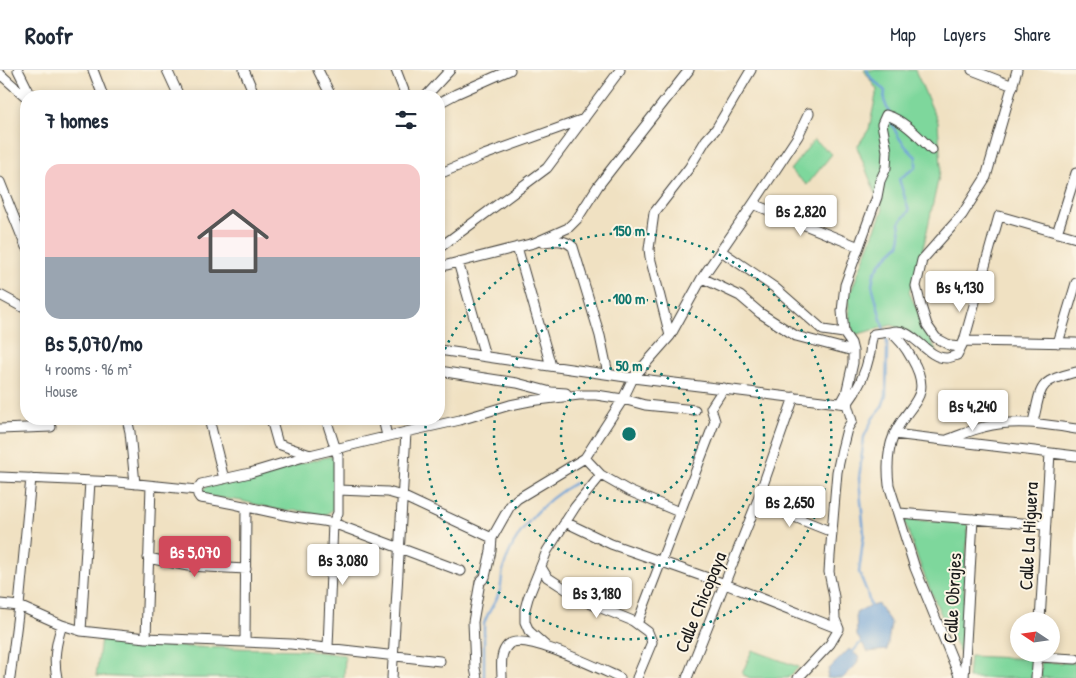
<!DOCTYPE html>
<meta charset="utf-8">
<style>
body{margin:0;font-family:"Patrick Hand",sans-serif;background:#f6f6f7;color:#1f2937;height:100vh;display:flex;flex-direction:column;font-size:19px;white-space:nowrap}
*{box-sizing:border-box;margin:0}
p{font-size:16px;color:#747a83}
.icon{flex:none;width:28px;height:28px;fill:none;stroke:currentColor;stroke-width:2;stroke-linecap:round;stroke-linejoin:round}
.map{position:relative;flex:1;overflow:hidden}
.sheet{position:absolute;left:20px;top:20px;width:425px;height:335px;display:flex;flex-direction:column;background:#fff;border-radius:20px;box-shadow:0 2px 8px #0003}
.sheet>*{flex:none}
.needle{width:32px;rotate:283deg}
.buttons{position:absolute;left:1010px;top:542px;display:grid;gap:10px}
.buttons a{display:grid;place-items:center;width:50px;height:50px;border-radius:50%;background:#fff;box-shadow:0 2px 8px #0003;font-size:25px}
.price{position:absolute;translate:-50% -42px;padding:0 11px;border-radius:5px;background:#fff;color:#222;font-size:16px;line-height:32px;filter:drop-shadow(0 1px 2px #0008)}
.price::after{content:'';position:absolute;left:50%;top:30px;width:15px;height:11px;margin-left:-8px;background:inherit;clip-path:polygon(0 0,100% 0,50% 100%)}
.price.selected{background:#d1495b;color:#fff}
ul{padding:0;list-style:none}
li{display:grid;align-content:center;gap:10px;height:265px;padding:0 25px}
li span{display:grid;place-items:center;height:155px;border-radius:15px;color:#555}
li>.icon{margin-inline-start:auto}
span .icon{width:90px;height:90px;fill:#fffc;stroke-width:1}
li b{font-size:21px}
h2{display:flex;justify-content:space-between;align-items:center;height:60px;padding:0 25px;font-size:21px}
header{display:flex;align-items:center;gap:30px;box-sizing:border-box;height:70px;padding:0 25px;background:#fff;border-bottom:1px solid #e0e1e3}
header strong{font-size:24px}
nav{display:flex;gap:28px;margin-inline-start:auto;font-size:18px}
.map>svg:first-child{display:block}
.green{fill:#7ed79c;stroke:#4d7a5c}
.water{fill:#699fd6;stroke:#425e79}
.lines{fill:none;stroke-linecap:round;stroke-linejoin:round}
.stream{stroke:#699fd6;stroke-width:2.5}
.minor-casing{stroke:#3c3a35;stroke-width:11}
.minor{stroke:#fff;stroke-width:9}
.ring{fill:none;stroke:#0f766e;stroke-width:2.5;stroke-dasharray:2.5 5}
.labels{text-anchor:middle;stroke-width:4;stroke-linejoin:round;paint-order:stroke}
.street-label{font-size:19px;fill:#1c1c1c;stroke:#fcf5e5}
.centre{fill:#0f766e;stroke:#fcf5e5;stroke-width:2.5}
.ring-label{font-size:15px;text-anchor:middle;font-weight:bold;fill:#0f766e;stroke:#fcf5e5;stroke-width:4;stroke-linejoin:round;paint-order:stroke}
</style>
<header>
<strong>Roofr</strong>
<nav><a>Map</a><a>Layers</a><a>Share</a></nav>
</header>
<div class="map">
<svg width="1076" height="608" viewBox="0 0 1076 608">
<rect width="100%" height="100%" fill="#fcf5e5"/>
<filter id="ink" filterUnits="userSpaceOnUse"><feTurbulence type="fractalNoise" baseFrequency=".02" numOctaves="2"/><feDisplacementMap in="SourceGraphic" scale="10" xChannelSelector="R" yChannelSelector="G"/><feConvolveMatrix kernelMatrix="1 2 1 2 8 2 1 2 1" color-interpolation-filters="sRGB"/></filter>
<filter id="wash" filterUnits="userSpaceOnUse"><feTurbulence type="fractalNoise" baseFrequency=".0096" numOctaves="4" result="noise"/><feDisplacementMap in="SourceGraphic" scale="20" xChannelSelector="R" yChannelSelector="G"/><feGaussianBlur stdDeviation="1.12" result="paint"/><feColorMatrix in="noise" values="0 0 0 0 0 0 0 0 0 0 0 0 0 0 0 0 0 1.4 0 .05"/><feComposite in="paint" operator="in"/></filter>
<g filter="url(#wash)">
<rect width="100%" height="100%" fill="#f0e1c2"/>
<!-- green -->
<path class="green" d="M864,0H915L938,52L941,97L921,188L909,222L937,283L920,270L892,255L854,265L850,251L848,229L883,139L876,125L857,77L869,59L877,20Z
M814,70L832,84L807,115L790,100Z
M335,385L334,439L322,447L303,441L279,440L242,431L207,426L203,423L204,418L207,416L262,406L266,402Z
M904,449L968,454L961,585C938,541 919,496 904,449Z
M101,568L156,576L302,580L345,585L344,608H142L96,606Z
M752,580L799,597L788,608H750L742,604Z
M970,586L1034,589L1033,608H968Z
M1041,592L1076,593V608H1041Z"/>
<!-- water -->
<path class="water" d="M878,534L891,553L887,580L868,582L857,566L856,543L865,538Z
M849,579L859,587L857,594L843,608H827L829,599Z"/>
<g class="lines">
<!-- stream -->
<path class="stream" d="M867,0L871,8L885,21L884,30L889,43
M871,539L867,522L859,502L864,463L859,409L864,367L873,348L882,337L886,325L887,284V272L872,215L874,204L882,191L899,175L901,166L899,153L909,141L899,109L916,97V87C904,76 896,66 891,50
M851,584L862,571
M484,608V554C487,543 495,534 499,523C502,516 501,508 503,500C512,465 543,430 575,413"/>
</g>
</g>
<g filter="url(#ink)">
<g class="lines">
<!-- minor casing -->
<g class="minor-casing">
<path id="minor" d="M18,0L31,26
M93,0L103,26
M167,0L179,26
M244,0L255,26
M318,0L331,26
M396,0L406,26
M972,0L1013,16
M0,4L26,27
M426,26L450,0
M439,33L456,24L510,0
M439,104L484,85L584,49
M0,112L26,177
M753,134L859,177
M1057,163L1076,103
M542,172C554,171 564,168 573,177L600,266L608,304
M517,177L551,296
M439,178L547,98L620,0
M721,181L774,217L823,260L844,263
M458,192L485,286
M439,197L534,173L568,158L577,149L598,116L689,0
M702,208L740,226L760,243L796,266L853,281
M0,225L26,239
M891,262C912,255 925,288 946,288C949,288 954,286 957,285L964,271L999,146L1076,168
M670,266L650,187L649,179L654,143L689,98L706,70L716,59L751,0
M964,271L1076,273
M1058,273L1076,213
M961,277L951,276L936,268L927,255L921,236L916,216L922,190L962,145L986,107L1017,0
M439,280L633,308L847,334
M439,301L517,313L551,322L566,323
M841,333L846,324L853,293V281L851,273L844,263L842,241L845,215L877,127L880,111L886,98L887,81L882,54L886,45C904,50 919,67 932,80
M847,334C858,320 866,301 870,283C871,276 870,270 874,264L890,262C900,269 906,278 912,289C935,329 908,332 894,365C887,381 887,398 889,415L915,498L960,608
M127,349L130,362L135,414
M209,349L224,409
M271,349L278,374L310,385
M326,349L338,386V443L333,453L328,577
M383,349L387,366
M1033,352C1042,315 1037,312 1076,302
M0,359L51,357
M894,364L1076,386
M947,370C959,366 971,360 984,357C1014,349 1045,354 1076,359
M601,405L629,421L679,442
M0,407L118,412L197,420
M338,420L388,422L402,426L492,468
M757,432L832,462
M899,443L1045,455
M565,452L611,474L725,514L839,559
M148,488L188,496L246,499
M541,497L547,507L584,531L633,551L648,562L652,572L637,608
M461,501L333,453C317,449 300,449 284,445C256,439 229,432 200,428L198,425L197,420L201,414L250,403L310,385L406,362L460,350L510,335L530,331L579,325H596L623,329L645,335L695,340
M0,534L19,536L62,555L81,561L146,568L291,574L440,591
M1040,551L1050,383
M637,554L715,351L711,338L724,318
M81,561L90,411
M146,568L151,416
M245,572L246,436
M547,577L529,561L525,552V539L528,528L547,481L575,437L601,405L585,388
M1038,587L1076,589
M10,608L19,536L31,408
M57,608C53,589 56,573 62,555
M392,608L406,362
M477,608L475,598L473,552L480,512L485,507L491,481L492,468L510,436L517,429L585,388L623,329L633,308L670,266L702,208L753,134L798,66L809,43
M502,608C502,597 499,584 508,575C522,560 602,600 620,608
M687,608L757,432L794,327
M798,608L830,574L839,559L835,549L834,527L829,502L830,486L837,402L842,379L847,359L852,351L847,334
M964,608L973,449
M1036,608L1038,584"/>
</g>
<!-- minor -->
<use href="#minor" class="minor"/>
</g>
</g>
<!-- distance rings -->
<g class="ring">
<circle cx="629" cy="364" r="68"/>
<circle cx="629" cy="364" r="135"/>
<path d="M439 293A203 203 0 1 1 426 350"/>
</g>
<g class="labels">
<!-- street labels -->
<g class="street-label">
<text transform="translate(1028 466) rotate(-87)" y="7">Calle La Higuera</text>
<text transform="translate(952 528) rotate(-87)" y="7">Calle Obrajes</text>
<text transform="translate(700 532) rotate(-68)" y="7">Calle Chicopaya</text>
</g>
</g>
<circle cx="629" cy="364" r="8" class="centre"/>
<g class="ring-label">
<text x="629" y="166">150 m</text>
<text x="629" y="234">100 m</text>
<text x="629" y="301">50 m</text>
</g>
</svg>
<div class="buttons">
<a><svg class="needle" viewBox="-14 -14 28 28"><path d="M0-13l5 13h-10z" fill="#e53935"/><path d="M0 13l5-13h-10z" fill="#747a83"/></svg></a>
</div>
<b class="price" style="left:801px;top:167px">Bs 2,820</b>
<b class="price" style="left:960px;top:243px">Bs 4,130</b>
<b class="price" style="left:973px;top:362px">Bs 4,240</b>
<b class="price" style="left:790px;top:458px">Bs 2,650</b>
<b class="price selected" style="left:195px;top:508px">Bs 5,070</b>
<b class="price" style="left:343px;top:516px">Bs 3,080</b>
<b class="price" style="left:597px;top:549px">Bs 3,180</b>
<section class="sheet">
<h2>7 homes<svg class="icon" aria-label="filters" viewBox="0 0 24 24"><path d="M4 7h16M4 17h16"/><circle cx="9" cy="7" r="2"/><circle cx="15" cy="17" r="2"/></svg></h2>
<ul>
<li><span style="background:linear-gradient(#f6c9c9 60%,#9aa5b1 0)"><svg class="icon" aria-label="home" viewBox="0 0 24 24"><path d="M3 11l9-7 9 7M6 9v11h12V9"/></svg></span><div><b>Bs 5,070/mo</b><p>4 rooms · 96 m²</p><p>House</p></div></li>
</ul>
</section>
</div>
